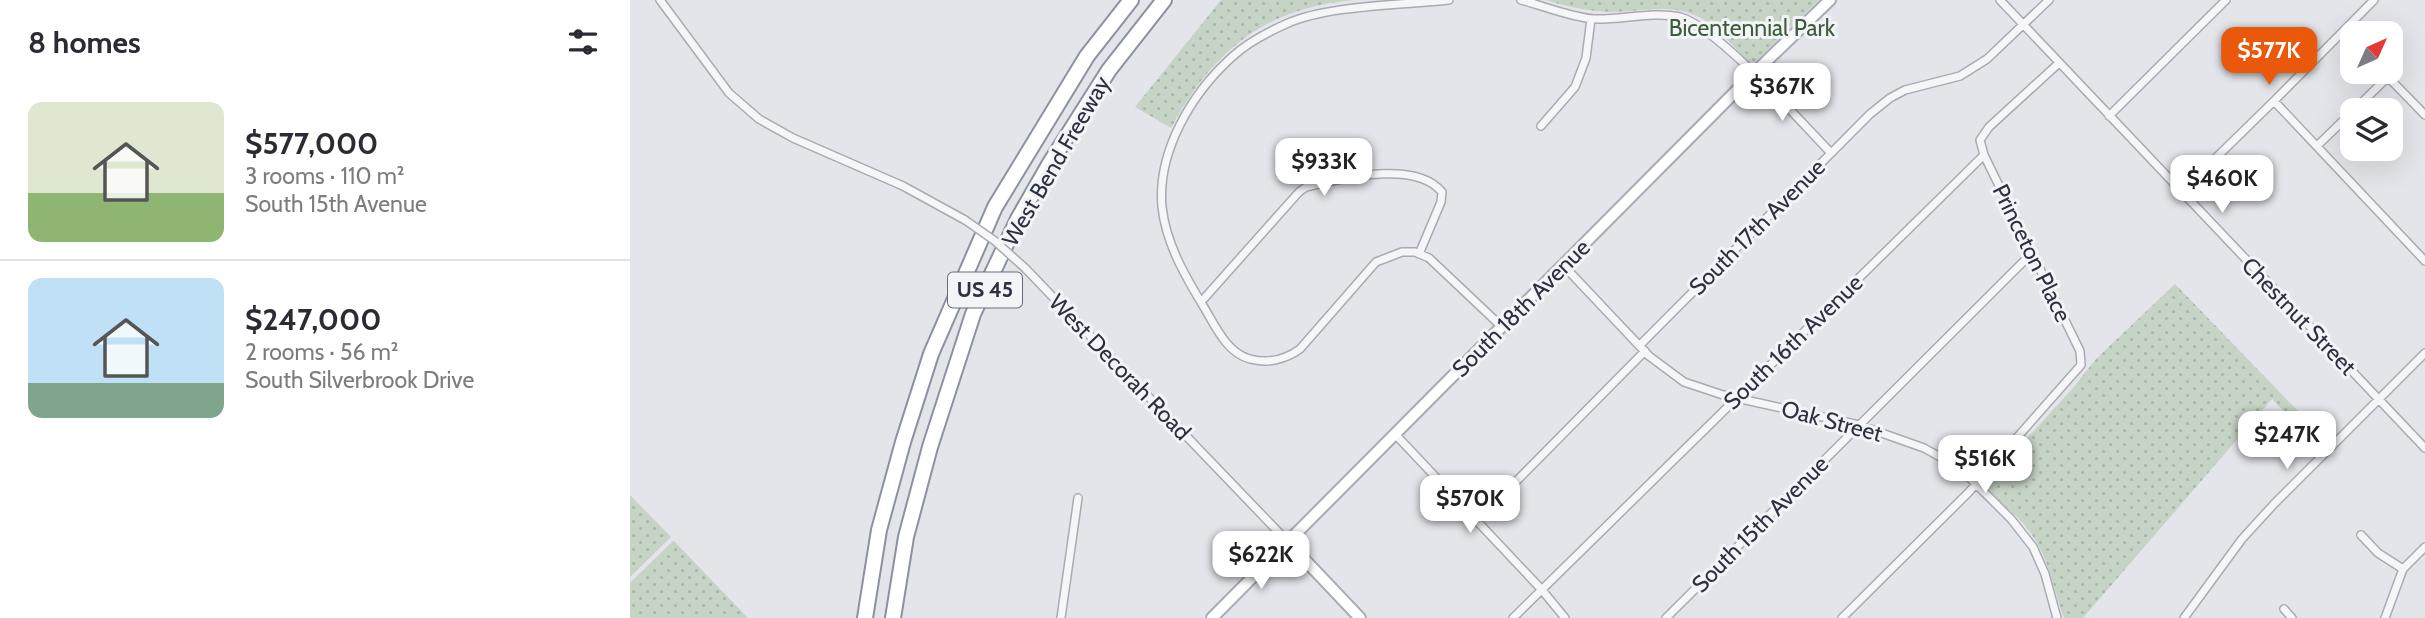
<!DOCTYPE html>
<meta charset="utf-8">
<style>
body{margin:0;font-family:Cabin,sans-serif;background:#f7f7f7;color:#2b2b33;height:100vh;display:flex;flex-direction:column;font-size:26px;white-space:nowrap}
*{box-sizing:border-box;margin:0}
p{font-size:23px;color:#7c7c81}
.icon{flex:none;width:38px;height:38px;fill:none;stroke:currentColor;stroke-width:2;stroke-linecap:round;stroke-linejoin:round}
.map{position:relative;flex:1;overflow:hidden}
.details{display:flex;flex-direction:column;background:#fff;width:630px}
.details>*{flex:none}
.needle{width:46px;rotate:45deg}
.tools{position:absolute;left:1710px;top:21px;display:grid;gap:14px}
.tools a{display:grid;place-items:center;width:63px;height:63px;border-radius:14px;background:#fff;box-shadow:0 7px 28px #0002;font-size:35px}
.price{position:absolute;translate:-50% -60px;padding:0 16px;border-radius:14px;background:#fff;color:#222;font-size:23px;line-height:46px;filter:drop-shadow(0 2px 4px #0008)}
.price::after{content:'';position:absolute;left:50%;top:42px;width:21px;height:16px;margin-left:-10px;background:inherit;clip-path:polygon(0 0,100% 0,50% 100%)}
.price.active{background:#ea580c;color:#fff}
ul{padding:0;list-style:none}
li{display:flex;align-items:center;gap:21px;height:175px;padding:0 28px}
li+li{border-top:2px solid #e1e1e2}
li span{display:grid;place-items:center;flex:none;width:196px;height:140px;border-radius:14px;color:#555}
li>.icon{margin-inline-start:auto}
span .icon{width:84px;height:84px;fill:#fffc;stroke-width:1}
li b{font-size:30px}
h2{display:flex;justify-content:space-between;align-items:center;height:84px;padding:0 28px;font-size:30px}
main{display:flex;flex:1;min-height:0}
.map>svg:first-child{display:block}
.park{fill:url(#park-dots)}
.lines{fill:none;stroke-linecap:round;stroke-linejoin:round}
.street-casing{stroke:#a8abb4;stroke-width:10}
.secondary-casing{stroke:#a8abb4;stroke-width:14}
.highway-casing{stroke:#8b91a0;stroke-width:18}
.street{stroke:#f6f6f9;stroke-width:7}
.secondary{stroke:#fff;stroke-width:10}
.highway{stroke:#fff;stroke-width:14}
.street-bridge-casing{stroke:#a8abb4;stroke-width:10;stroke-linecap:butt}
.street-bridge{stroke:#f6f6f9;stroke-width:7}
.labels{text-anchor:middle;stroke-width:6;stroke-linejoin:round;paint-order:stroke}
.shield{fill:#f3f4f8;stroke:#686c78;stroke-width:2}
.shield-label{font-size:21px;font-weight:bold;fill:#2c3141}
.park-label{font-size:23px;fill:#3c5c3a;stroke:#f3f4f8}
.street-label{font-size:23px;fill:#2c3141;stroke:#f3f4f8}
</style>
<main>
<section class="details">
<h2>8 homes<svg class="icon" aria-label="filters" viewBox="0 0 24 24"><path d="M4 7h16M4 17h16"/><circle cx="9" cy="7" r="2"/><circle cx="15" cy="17" r="2"/></svg></h2>
<ul>
<li><span style="background:linear-gradient(#dfe7d0 65%,#8fb573 0)"><svg class="icon" aria-label="home" viewBox="0 0 24 24"><path d="M3 11l9-7 9 7M6 9v11h12V9"/></svg></span><div><b>$577,000</b><p>3 rooms · 110 m²</p><p>South 15th Avenue</p></div></li>
<li><span style="background:linear-gradient(#bfe0f5 75%,#7fa58c 0)"><svg class="icon" aria-label="home" viewBox="0 0 24 24"><path d="M3 11l9-7 9 7M6 9v11h12V9"/></svg></span><div><b>$247,000</b><p>2 rooms · 56 m²</p><p>South Silverbrook Drive</p></div></li>
</ul>
</section>
<div class="map">
<svg width="1795" height="618" viewBox="0 0 1795 618">
<defs>
<pattern id="park-dots" width="8" height="8" patternUnits="userSpaceOnUse" patternTransform="scale(1.75)"><rect width="8" height="8" fill="#c6d4c5"/><path d="M2 2h.1M6 6h.1" fill="none" stroke="#aab6aa" stroke-width="1.8" stroke-linecap="round"/></pattern>
</defs>
<rect width="100%" height="100%" fill="#e3e5ea"/>
<!-- park -->
<path class="park" d="M591,0H723C633,9 583,51 541,128L505,107Z
M916,0H1189L1125,62H1119L1115,58C1101,44 1087,28 1071,18C1043,2 1010,12 980,12C958,11 937,7 916,0Z
M1545,284L1697,441L1690,448L1642,399L1453,618H1434C1423,588 1419,558 1400,532C1388,514 1366,502 1356,483L1443,388L1466,359Z
M0,495L41,537L0,577Z
M43,541H44L118,618H0V583Z"/>
<g class="lines">
<!-- street casing -->
<g class="street-casing">
<path id="street" d="M30,0L99,93L129,119L163,138L273,186L335,220
M819,0C774,5 697,5 656,24C638,32 617,43 602,57C562,93 527,151 532,207C536,243 554,274 572,304C584,323 596,353 620,359C638,364 656,359 670,349L746,262L772,252H785L799,258L871,326
M891,0C914,6 940,17 964,19C992,20 1023,11 1050,17C1087,27 1171,122 1201,153
M1370,0L1795,448
M1644,101L1795,261
M1724,110L1758,77L1795,115
M1479,116L1596,0
M911,126L945,87L956,58L961,19
M1687,146L1722,112
M1551,192L1644,101L1744,0
M934,266L1019,356L1054,382L1093,395L1229,425L1294,448L1321,463L1338,476L1381,519L1403,547L1415,574L1427,618
M395,268L657,541
M571,302L669,192L676,187C711,179 785,159 812,192L811,202L789,254
M1010,345L1240,114L1260,98L1275,90L1330,76L1357,59L1419,0
M765,434L912,590L935,618
M847,521L1015,351
M1731,535L1748,553L1773,569
M1654,609L1662,618
M431,618L448,498
M883,618L1354,155
M1036,618L1402,253
M1212,618L1338,493L1451,365L1450,351L1354,155L1350,140L1359,127L1429,63
M1554,618L1612,539L1644,504L1795,353
M1755,618L1773,569L1795,547"/>
</g>
<!-- secondary casing -->
<g class="secondary-casing">
<path id="secondary" d="M657,541L730,618
M582,618L1123,74L1200,0"/>
</g>
<!-- highway casing -->
<g class="highway-casing">
<path id="highway" d="M235,618L249,530L273,442L301,354L365,207L457,56L501,0
M263,618L276,537L300,447L343,314L388,219L420,163L479,70L534,0"/>
</g>
<!-- street -->
<use href="#street" class="street"/>
<!-- secondary -->
<use href="#secondary" class="secondary"/>
<!-- highway -->
<use href="#highway" class="highway"/>
<!-- street-bridge casing -->
<g class="street-bridge-casing">
<path id="street-bridge" d="M335,220L365,241L395,268"/>
</g>
<!-- street-bridge -->
<use href="#street-bridge" class="street-bridge"/>
</g>
<g class="labels">
<!-- shield labels -->
<rect class="shield" x="318" y="272.5" width="74" height="35" rx="5"/>
<g class="shield-label">
<text x="355" y="297">US 45</text>
</g>
<!-- park labels -->
<g class="park-label">
<text x="1122" y="36">Bicentennial Park</text>
</g>
<!-- street labels -->
<g class="street-label">
<text transform="translate(426 161) rotate(-60)" y="8">West Bend Freeway</text>
<text transform="translate(1127 227) rotate(-45)" y="8">South 17th Avenue</text>
<text transform="translate(1402 253) rotate(64)" y="8">Princeton Place</text>
<text transform="translate(891 308) rotate(-45)" y="8">South 18th Avenue</text>
<text transform="translate(1669 316) rotate(46)" y="8">Chestnut Street</text>
<text transform="translate(1163 342) rotate(-44)" y="8">South 16th Avenue</text>
<text transform="translate(490 367) rotate(46)" y="8">West Decorah Road</text>
<text transform="translate(1202 421) rotate(15)" y="8">Oak Street</text>
<text transform="translate(1130 524) rotate(-45)" y="8">South 15th Avenue</text>
</g>
</g>
</svg>
<div class="tools">
<a><svg class="needle" viewBox="-14 -14 28 28"><path d="M0-13l5 13h-10z" fill="#e53935"/><path d="M0 13l5-13h-10z" fill="#7c7c81"/></svg></a>
<a><svg class="icon" aria-label="layers" viewBox="0 0 24 24"><path d="M12 4l9 5-9 5-9-5zM3 14l9 5 9-5"/></svg></a>
</div>
<b class="price active" style="left:1639px;top:87px">$577K</b>
<b class="price" style="left:1152px;top:123px">$367K</b>
<b class="price" style="left:694px;top:198px">$933K</b>
<b class="price" style="left:1592px;top:215px">$460K</b>
<b class="price" style="left:1657px;top:471px">$247K</b>
<b class="price" style="left:1355px;top:495px">$516K</b>
<b class="price" style="left:840px;top:535px">$570K</b>
<b class="price" style="left:631px;top:591px">$622K</b>
</div>
</main>
